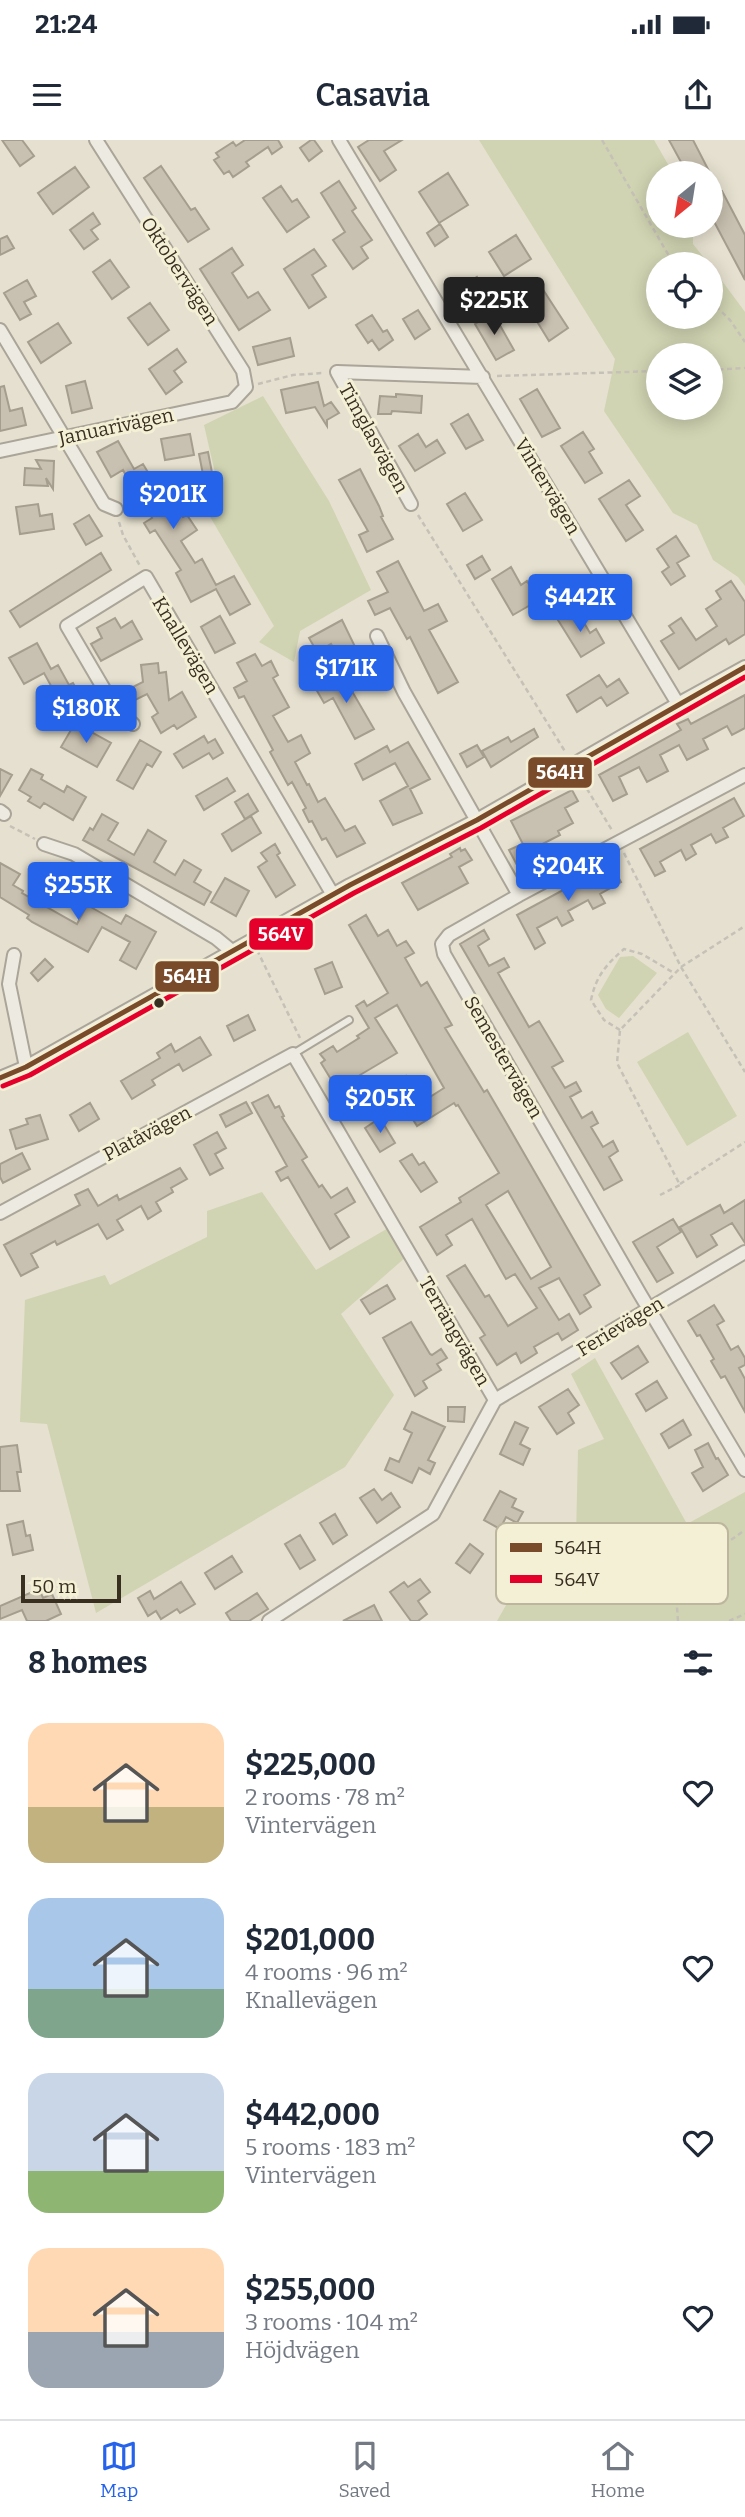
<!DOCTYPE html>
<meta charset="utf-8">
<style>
body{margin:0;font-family:Bitter,serif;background:#f2f2f3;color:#1f2937;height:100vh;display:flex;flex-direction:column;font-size:26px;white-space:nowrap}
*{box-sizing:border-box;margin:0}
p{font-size:23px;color:#747a83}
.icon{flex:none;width:38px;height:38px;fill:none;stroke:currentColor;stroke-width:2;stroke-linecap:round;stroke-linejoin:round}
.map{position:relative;height:1481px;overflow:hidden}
.side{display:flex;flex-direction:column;background:#fff;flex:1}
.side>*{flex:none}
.needle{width:46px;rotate:210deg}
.controls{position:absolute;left:646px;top:21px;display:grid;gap:14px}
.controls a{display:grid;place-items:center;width:77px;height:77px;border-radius:50%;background:#fff;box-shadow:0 4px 18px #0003;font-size:35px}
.scale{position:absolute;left:21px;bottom:18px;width:100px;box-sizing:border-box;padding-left:7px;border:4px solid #392f20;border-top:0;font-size:19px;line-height:24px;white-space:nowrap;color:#392f20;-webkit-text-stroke:5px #f4f0d6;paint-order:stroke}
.price{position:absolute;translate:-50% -60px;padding:0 16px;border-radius:7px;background:#2563eb;color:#fff;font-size:23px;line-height:46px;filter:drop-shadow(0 2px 4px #0008)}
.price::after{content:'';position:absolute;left:50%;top:42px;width:21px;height:16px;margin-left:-10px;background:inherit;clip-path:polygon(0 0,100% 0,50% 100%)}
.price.active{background:#222;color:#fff}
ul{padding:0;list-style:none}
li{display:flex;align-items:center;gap:21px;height:175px;padding:0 28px}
li span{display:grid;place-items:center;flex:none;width:196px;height:140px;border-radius:21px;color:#555}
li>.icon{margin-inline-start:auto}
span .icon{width:84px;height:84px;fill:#fffc;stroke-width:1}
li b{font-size:30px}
h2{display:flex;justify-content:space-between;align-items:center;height:84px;padding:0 28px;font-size:30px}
.status{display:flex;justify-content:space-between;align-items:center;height:49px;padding:0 35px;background:#fff;direction:ltr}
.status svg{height:19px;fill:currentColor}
header{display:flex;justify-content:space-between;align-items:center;height:91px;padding:0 28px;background:#fff;font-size:32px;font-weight:600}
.tab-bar{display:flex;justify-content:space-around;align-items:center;height:98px;border-top:2px solid #e0e1e3;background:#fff;font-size:19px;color:#747a83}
.tab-bar a{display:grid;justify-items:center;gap:4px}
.tab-bar .active{color:#2563eb}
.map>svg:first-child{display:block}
.green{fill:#d0d4b2;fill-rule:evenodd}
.building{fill:#c8c0b0;stroke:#a59d8e;stroke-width:2;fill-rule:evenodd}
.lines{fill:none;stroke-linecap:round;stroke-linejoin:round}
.lane-casing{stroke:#aaa598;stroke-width:10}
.street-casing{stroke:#aaa598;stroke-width:16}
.path{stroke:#c6c1b7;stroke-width:2.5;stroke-dasharray:5 3.5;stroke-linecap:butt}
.lane{stroke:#edeae1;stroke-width:6}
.street{stroke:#edeae1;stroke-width:12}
.bus-1-casing{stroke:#f4f0d6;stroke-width:10}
.bus-2-casing{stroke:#f4f0d6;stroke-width:10}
.bus-1{stroke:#7a4b2a;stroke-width:5}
.bus-2{stroke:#e4002b;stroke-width:5}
.bus-dot{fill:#392f20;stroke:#f4f0d6;stroke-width:2.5}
.labels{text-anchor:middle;stroke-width:6;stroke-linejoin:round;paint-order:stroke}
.street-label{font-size:19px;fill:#392f20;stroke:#f4f0d6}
.key{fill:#f4f0d6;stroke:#bcb69f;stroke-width:2}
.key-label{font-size:19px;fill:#392f20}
.line-badge{stroke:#f4f0d6;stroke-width:2.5}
.badge-label{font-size:19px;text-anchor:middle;font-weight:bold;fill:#fff}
</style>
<div class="status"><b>21:24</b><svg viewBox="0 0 49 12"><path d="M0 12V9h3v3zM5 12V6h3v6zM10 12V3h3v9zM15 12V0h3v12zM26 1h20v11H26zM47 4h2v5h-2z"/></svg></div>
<header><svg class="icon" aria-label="menu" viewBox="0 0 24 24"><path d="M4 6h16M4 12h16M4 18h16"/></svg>Casavia<svg class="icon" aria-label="share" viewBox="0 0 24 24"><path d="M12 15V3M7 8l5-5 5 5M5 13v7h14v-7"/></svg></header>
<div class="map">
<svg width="745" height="1481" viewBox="0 0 745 1481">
<rect width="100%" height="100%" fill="#e5e0cf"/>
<!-- green -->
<path class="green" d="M479,0H654L673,33H658V86H693V104L709,124H658V177H710L711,126L745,172V446L738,437L713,420L697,385L673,373L604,271L615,219ZM710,215V268H658V215Z
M263,256L329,361L371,450L300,491L294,522L259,502L274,486L202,363L215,333L204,285Z
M633,816L657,833L619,878L606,869L598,855L620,817Z
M688,892L737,976L687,1006L637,922Z
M262,1052L316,1130L390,1087L407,1116L341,1174L394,1255L345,1327L96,1473L47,1284L20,1282L25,1160L105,1135L110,1145L207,1097V1071Z
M595,1218L687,1384L745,1352V1481H497L542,1402L576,1398L578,1310L604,1299L571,1234Z"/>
<!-- building -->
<path class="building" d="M2,0H22L34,16L20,26Z
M245,0H278L282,7L272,14L268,7L246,22L249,26L233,37L229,31L224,34L214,20L219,17L216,13L233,2L236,6Z
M311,0H314L322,11L309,21L300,8Z
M369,0H402L384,11L396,30L380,41L358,7Z
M669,0H693L710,33H687Z
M161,26L191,70L195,68L209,89L188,102L144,38Z
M75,27L89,47L53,74L38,53Z
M448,33L468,65L439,83L419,52Z
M710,34L720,52L722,51L745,95V140L710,74Z
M339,41L356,68L352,71L372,100L361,107L368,118L353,129L333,100L345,92L321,53Z
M281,46L292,62L297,59L309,77L287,92L263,58Z
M93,73L100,84L91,90L98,99L84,109L70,90Z
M440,84L448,97L435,106L427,93Z
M516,95L531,119L504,136L489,112Z
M7,96L14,108L0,115V99Z
M232,108L243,125L232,133L248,158L258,152L270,170L239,190L200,129Z
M314,109L326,126L312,135L326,157L309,168L284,129Z
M110,120L129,147L112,159L93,132Z
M477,137L487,153L463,168H459L450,154Z
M27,140L36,156L24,162L31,174L20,180L4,153Z
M540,145L568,188L549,201L522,157Z
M150,163L169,190L148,205L128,178Z
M418,170L430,189L415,199L403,179Z
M493,173L514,210L496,220L475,184Z
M372,175L383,192L387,190L393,200L379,210L372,200L368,203L356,185Z
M58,183L71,203L41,223L28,202Z
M290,198L294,216L258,225L253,207Z
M177,209L186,222L174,231L182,242L166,254L149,229Z
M85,241L92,268L72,273L66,246Z
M318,242L324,266L331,262L339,273L327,280V286L315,267L286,273L281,250Z
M4,246L10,271L22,268L26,285L0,291V247Z
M537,249L560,288L542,297L520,259Z
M396,254L422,256L421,273L392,271L391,274H378L380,256L396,257Z
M468,274L483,300L466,309L451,284Z
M583,292L594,309L589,312L602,333L585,343L561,306Z
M190,294L194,315L165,320L161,299Z
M418,294L426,307L437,300L445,313L415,331L399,306Z
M118,301L134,329L143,324L152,339L155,338L162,350L166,348L183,377L187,375L197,390L181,401L195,423L202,419L216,445L234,436L250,464L230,475L216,449L191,462L176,433L181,430L155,390L150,393L144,383L152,378L133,344L131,345L123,330L111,337L97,312Z
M208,312L215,348L206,350L199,314Z
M36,320L54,321L53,349L46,338L48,346L24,345L25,328L41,329Z
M360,329L379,366L383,376L381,377L393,399L367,412L359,395L368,391L339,340Z
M629,340L640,356L626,365L643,390L626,401L599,359Z
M465,353L482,380L463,391L447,364Z
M38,364L40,376L52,374L54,389L20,394L16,367Z
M89,375L102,396L86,405L74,384Z
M676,396L689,416L677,423L685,436L671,445L662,432L669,427L657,409Z
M101,413L111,430L20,487L10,471Z
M482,416L490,430L475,439L467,425Z
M398,421L424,471L438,464L447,481L429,490L458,542L438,553L410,497L407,499L390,468L375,475L368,461L388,452L377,432Z
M511,427L521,445L527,441L539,460L513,475L492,439Z
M731,441L745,462V494L729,504L726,499L679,529L661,501L674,493L669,486L681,478L696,500L717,486L706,469L721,459L716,451Z
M576,469L590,493L596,489L604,503L581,517L558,480Z
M220,476L235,503L215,513L201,487Z
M115,478L121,488L132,481L142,499L101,521L91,504L102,498L97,488Z
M342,480L361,519L344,528L331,504L317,512L309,498Z
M37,503L51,529L58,525L69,545L73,543L84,563L52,581L41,560L55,553L44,533L24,544L9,518Z
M255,514L262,526L271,521L278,535L273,538L289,567L273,576L288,602L301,595L310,613L295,622L307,645L309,644L318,662L325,658L345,691L355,686L365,703L337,717L326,698L322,700L312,681L309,682L303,670L306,668L292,642L288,645L270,612L273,610L244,556L239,558L234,548L247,541L237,523Z
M158,523L159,533L166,532L169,560L182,552L196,577L177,589L174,585L161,593L152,577L158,573L147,554L131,562L125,551L143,542L141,525Z
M342,534L374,589L355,599L333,558L324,563L316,549Z
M599,535L607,547L619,539L628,553L607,566L601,557L577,572L567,555Z
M745,555V588L732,595L727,586L703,599L708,609L687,620L679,605L660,615L668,631L647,642L639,627L619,637L627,654L613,661L599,635L681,590L677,584L688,579L691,584Z
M75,583L111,603L97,627L61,607Z
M534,589L538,597L491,627L482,611L508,597L511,602Z
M204,596L208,603L215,599L223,613L213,619L209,613L183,628L174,614Z
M140,600L161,612L152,627L147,624L133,649L117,640Z
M408,602L430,639L410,649L422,673L393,685L380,661L408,646L395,623L363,640L355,624L387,606L390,612Z
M477,605L484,617L467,627L460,614Z
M0,629L12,635L0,656Z
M31,629L43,635L41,639L64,652L67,646L86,657L73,680L44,663L40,668L28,661L31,657L19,650Z
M227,638L235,651L204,670L196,656Z
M572,650L578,661L565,668L573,683L558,691L560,695L527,712L511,681Z
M248,654L258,671L245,679L235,662Z
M734,658L744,676L723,688L728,697L716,703L711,694L691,705L696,714L686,720L681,710L660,722L665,731L655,736L640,709Z
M102,674L118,683L108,700L134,715L148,690L166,701L154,722L175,735L184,720L201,730L194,742L211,752L204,765L83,700L90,688L93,690Z
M251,676L261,693L232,711L222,694Z
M275,704L280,713L277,715L295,745L276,757L258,727L267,721L261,713Z
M520,705L529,721L518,727L509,710Z
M460,708L461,711L465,709L472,720L459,727L468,743L418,770L402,743L452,717L450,714Z
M0,723L20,734L13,745L23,751L22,753L77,784L87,765L121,784L126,775L156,792L136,829L120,820L130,802L102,787L88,812L32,782L27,778L29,775L0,757Z
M611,724L621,742L600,754L605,763L593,769L588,760L568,771L573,780L562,786L557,777L537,788L545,803L535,809L517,775Z
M225,738L249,751L236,776L211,762Z
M366,775L378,796L388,790L397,806L406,801L414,813L405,818L421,846L427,842L452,885L445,888L484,952L487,950L507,984L600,1145L584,1155L591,1167L580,1174L559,1138L539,1148L559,1180L569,1174L578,1190L562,1200L558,1193L534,1207L537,1213L521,1223L516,1213L497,1225L480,1198L485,1195L447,1136L465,1125L485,1157L489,1155L508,1186L537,1168L515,1134L506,1139L472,1079L446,1095L452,1105L437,1115L420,1087L461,1062L459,1058L499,1033L458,965L456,966L454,963L417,986L392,945L406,936L422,962L444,948L397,865L375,878L397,913L360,935L366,945L343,959L321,923L325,920L320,914L333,906L337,912L359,898L357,896L369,888L356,866L364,861L367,866L388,853L349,785ZM508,1051L551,1127L531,1139L486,1065Z
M484,790L489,799L478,806L489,826L504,818L509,827L498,833L529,887L539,881L563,921L552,927L565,948L576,942L581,951L570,957L582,978L592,972L598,983L591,987L603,1007L613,1001L618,1011L609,1017L622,1040L604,1050L460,804Z
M45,819L53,827L38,841L31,833Z
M332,822L342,847L325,854L315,829Z
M248,875L255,890L234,901L227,886Z
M200,897L211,915L183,931L179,924L152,940L155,945L132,959L121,941L160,918L157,913L171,904L175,912Z
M268,955L275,968L279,966L284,976L282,977L307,1017L302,1020L319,1047L322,1045L331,1058L347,1048L355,1062L335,1074L349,1097L330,1109L288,1037L281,1041L276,1032L287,1026L252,963Z
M246,962L252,973L226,987L220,975Z
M90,963L99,979L79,991L70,975Z
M40,975L48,999L16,1009L10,990L28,984L26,979Z
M380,978L395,1003L380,1012L365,988Z
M217,992L226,1008L215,1014L223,1028L210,1035L194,1005Z
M22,1013L30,1029L3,1043L0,1037V1024Z
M412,1014L419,1025L424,1022L437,1042L421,1052L400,1021Z
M180,1028L187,1039L171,1048L173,1052L156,1062L161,1071L148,1079L141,1066L117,1080L123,1090L107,1099L98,1084L57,1105L55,1101L31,1114L38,1127L21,1136L4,1105L80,1065L75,1055L88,1049L98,1066L117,1055L119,1060Z
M745,1060V1103L732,1083L711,1095L717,1105L697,1117L680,1087L720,1065L724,1073Z
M673,1079L681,1092L657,1107L673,1133L657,1142L633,1102Z
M387,1145L395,1159L370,1174L361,1160Z
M714,1165L724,1181L717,1185L731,1210L738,1206L745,1218V1225L739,1228L745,1239V1272L725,1236L721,1238L711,1221L714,1219L700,1195L697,1196L688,1181Z
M411,1182L430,1214L432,1215L441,1209L447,1218L437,1224L441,1230L423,1241L427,1248L415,1256L383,1198Z
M638,1206L648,1222L622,1239L611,1223Z
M657,1241L667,1258L646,1271L636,1254Z
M568,1249L579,1265L568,1273L574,1283L557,1294L539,1267Z
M448,1267H465L464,1282L448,1281Z
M412,1272L445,1287L428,1320L435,1323L430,1334L419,1328L412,1343L385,1330L390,1318L399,1322L412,1293L404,1289Z
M683,1280L691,1295L669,1308L661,1294Z
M515,1282L528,1288L520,1304L530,1309L523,1325L500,1314Z
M708,1303L716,1319L718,1318L728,1335L703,1351L692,1333L703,1327L695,1310Z
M17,1305L21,1332H17L20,1351H0V1307Z
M374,1349L382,1360L391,1353L400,1367L377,1383L360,1358Z
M500,1351L516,1359L512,1367L523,1372L517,1383L506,1377L500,1389L484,1380Z
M335,1374L347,1395L333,1404L320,1383Z
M23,1381L26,1396L30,1395L33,1410L13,1415L7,1385Z
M300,1395L315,1420L300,1429L285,1404Z
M470,1404L483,1414L470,1433L456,1423Z
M232,1416L242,1432L215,1449L205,1433Z
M420,1439L430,1452L418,1461L427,1474L418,1481H411L390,1452L404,1442L408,1447Z
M181,1442L195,1464L180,1473L177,1469L161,1479L156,1471L148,1476L138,1458L150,1451L154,1459Z
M39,1449L43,1458L52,1454L61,1474L46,1481H27L22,1470L0,1479V1466Z
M257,1453L268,1469L249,1481H231L226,1473Z
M374,1465L382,1481H343Z"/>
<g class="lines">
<!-- lane casing -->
<g class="lane-casing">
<path id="lane" d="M293,914L349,880"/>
</g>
<!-- street casing -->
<g class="street-casing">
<path id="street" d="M339,0L678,564
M0,190L104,364L116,369
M337,232L411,364
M337,232L483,237
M0,311L232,262L246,247L243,231L96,0
M377,496L404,552L519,755
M133,584L118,573L67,486L146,437L333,755
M745,635L519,755L449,795L442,804L444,814L640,1154L745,1330
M0,671L4,674
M44,704L74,714L216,798L233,812
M14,815L9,844L26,927
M0,938L26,927L350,745L477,680L678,564L745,527
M0,1073L293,914L495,1260
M495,1260L745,1112
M269,1481L433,1374L495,1260"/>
</g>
<!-- path -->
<path class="path" d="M602,0L669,116L677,124
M710,160L730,180L745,202
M710,230L745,228
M497,236L658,231
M258,244L293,235L323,233
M418,375L566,613
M119,382L123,395L140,426
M578,634L613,692
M10,686L35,699
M624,713L681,827L745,932
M257,810L300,898
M620,890L604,880L591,860C596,836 606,825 624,809L642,814L674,833
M680,1044L745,1002
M660,1055L680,1045L617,923L620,890L681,827L745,786
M678,1481L675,1439L745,1390
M729,1481L745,1474"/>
<!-- lane -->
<use href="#lane" class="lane"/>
<!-- street -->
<use href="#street" class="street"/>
<!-- bus-1 casing -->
<g class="bus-1-casing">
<path id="bus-1" d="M0,938L26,927L350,745L477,680L745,527"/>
</g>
<!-- bus-2 casing -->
<g class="bus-2-casing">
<path id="bus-2" d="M3,946L30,935L354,753L481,688L745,537"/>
</g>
<!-- bus-1 -->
<use href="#bus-1" class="bus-1"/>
<!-- bus-2 -->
<use href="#bus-2" class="bus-2"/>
</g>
<!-- markers -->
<circle class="bus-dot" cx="159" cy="863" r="6"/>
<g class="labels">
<!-- street labels -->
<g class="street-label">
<text transform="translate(180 131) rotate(57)" y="7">Oktobervägen</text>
<text transform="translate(116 286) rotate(-12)" y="7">Januarivägen</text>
<text transform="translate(374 298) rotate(61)" y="7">Timglasvägen</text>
<text transform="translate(548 346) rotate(59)" y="7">Vintervägen</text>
<text transform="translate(186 505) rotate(59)" y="7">Knallevägen</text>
<text transform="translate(504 917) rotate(60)" y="7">Semestervägen</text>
<text transform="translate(147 993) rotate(-28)" y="7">Platåvägen</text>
<text transform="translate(620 1186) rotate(-31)" y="7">Ferievägen</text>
<text transform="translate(455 1191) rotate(60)" y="7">Terrängvägen</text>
</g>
</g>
<!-- legend -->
<rect x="496" y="1383" width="232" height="81" rx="10" class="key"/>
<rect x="510" y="1403" width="32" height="9" fill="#7a4b2a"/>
<rect x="510" y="1435" width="32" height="8" fill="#e4002b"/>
<g class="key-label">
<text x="554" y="1414">564H</text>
<text x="554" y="1446">564V</text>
</g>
<g class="line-badge">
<rect x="527" y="616" width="66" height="33" rx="7" fill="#7a4b2a"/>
<rect x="248" y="777" width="66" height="34" rx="7" fill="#e4002b"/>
<rect x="154" y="820" width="66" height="33" rx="7" fill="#7a4b2a"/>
</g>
<g class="badge-label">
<text x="560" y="639">564H</text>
<text x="281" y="801">564V</text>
<text x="187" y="843">564H</text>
</g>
</svg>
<div class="controls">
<a><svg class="needle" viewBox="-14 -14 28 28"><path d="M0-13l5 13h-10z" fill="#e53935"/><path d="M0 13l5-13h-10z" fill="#747a83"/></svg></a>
<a><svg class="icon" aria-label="locate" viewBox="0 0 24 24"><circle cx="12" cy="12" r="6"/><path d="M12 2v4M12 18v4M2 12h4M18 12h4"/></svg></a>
<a><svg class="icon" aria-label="layers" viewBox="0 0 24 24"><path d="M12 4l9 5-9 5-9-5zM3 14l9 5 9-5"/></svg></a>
</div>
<div class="scale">50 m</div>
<b class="price active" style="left:494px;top:197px">$225K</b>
<b class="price" style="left:173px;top:391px">$201K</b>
<b class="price" style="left:580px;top:494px">$442K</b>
<b class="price" style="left:346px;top:565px">$171K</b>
<b class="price" style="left:86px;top:605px">$180K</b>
<b class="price" style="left:568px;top:763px">$204K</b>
<b class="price" style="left:78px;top:782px">$255K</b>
<b class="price" style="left:380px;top:995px">$205K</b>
</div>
<section class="side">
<h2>8 homes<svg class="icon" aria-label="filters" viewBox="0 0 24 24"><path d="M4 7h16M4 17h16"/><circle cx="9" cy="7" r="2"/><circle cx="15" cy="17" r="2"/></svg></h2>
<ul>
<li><span style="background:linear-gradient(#ffd9b3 60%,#c2b280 0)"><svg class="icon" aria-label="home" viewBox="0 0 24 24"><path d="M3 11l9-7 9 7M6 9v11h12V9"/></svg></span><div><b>$225,000</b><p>2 rooms · 78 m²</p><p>Vintervägen</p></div><svg class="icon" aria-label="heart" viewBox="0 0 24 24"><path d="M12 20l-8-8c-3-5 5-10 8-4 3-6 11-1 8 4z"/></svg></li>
<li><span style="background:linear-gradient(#a9c7e8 65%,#7fa58c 0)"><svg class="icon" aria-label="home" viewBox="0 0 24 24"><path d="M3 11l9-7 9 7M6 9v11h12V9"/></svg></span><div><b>$201,000</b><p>4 rooms · 96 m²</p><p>Knallevägen</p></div><svg class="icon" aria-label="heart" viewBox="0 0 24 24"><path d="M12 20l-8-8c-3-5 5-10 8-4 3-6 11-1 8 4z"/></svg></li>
<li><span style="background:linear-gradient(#c9d6e8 70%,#8fb573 0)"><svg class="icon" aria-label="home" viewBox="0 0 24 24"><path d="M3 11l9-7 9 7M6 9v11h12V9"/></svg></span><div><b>$442,000</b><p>5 rooms · 183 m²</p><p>Vintervägen</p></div><svg class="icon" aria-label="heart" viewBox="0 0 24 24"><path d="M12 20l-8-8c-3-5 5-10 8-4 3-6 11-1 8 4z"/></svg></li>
<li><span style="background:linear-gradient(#ffd9b3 60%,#9aa5b1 0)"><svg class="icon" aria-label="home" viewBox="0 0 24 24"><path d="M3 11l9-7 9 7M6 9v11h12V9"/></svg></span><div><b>$255,000</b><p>3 rooms · 104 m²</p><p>Höjdvägen</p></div><svg class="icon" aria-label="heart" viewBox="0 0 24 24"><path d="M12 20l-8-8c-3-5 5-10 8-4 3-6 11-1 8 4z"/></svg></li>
</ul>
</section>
<nav class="tab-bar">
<a class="active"><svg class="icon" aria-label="map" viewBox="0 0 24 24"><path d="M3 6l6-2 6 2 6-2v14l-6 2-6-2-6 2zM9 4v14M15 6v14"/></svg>Map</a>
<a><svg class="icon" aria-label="saved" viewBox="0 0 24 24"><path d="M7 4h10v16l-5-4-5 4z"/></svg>Saved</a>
<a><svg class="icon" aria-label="home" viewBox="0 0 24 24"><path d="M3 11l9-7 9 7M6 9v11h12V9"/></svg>Home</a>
</nav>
